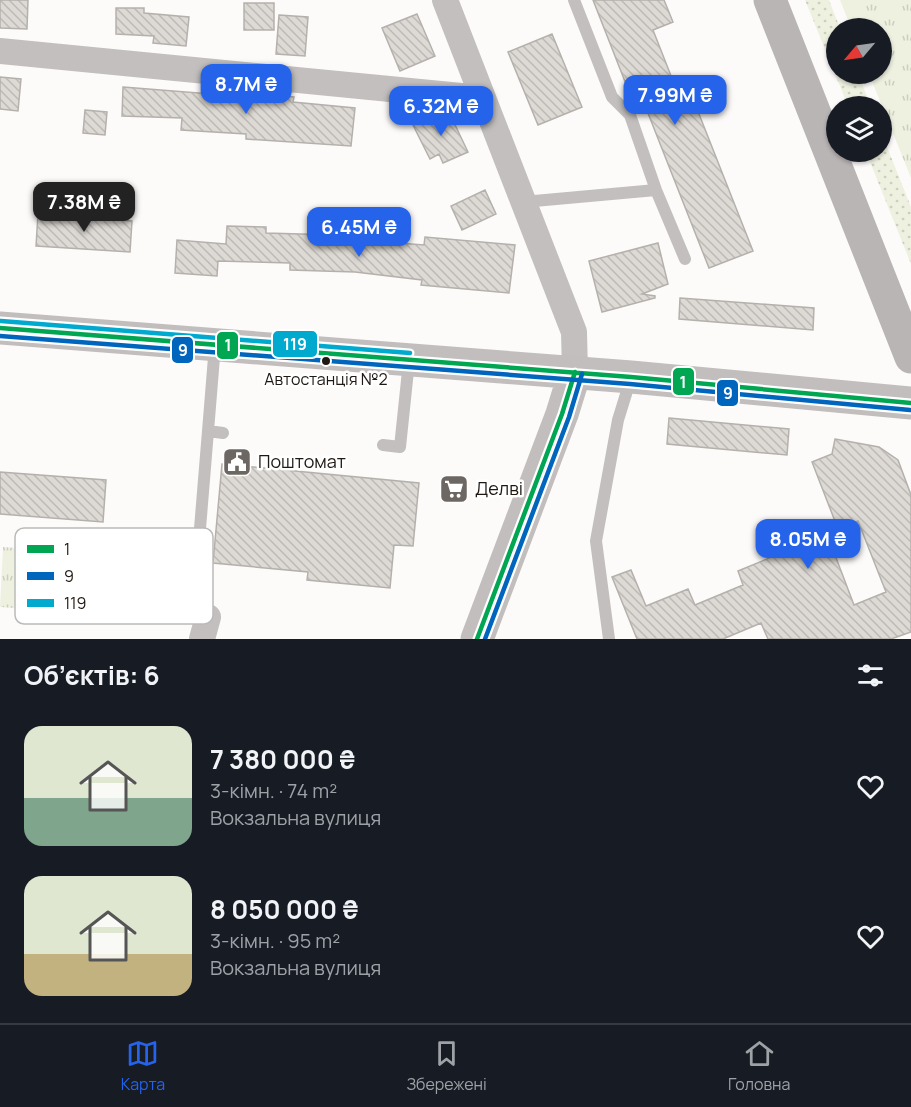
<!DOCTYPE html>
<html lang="uk">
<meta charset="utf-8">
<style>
body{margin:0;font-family:Manrope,sans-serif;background:#242831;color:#f1f3f6;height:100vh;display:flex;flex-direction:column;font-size:22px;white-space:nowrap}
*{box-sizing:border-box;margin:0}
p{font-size:20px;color:#9ea1a6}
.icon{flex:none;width:33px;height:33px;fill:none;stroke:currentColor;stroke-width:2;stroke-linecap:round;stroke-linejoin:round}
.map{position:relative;height:639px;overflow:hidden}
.drawer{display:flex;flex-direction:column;background:#171b24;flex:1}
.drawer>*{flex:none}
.needle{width:39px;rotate:241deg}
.controls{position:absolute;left:826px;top:18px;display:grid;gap:12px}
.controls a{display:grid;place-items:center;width:66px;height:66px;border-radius:50%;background:#171b24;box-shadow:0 2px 4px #0004;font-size:30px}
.price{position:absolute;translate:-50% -51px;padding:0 14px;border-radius:12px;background:#2563eb;color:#fff;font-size:20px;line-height:39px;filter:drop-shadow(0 2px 3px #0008)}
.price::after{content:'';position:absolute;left:50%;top:36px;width:18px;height:14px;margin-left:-9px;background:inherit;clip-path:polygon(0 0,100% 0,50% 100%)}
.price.active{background:#222;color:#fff}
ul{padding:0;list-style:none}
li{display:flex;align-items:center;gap:18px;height:150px;padding:0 24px}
li span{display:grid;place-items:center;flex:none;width:168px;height:120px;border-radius:18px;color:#555}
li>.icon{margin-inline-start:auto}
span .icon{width:72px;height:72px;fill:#fffc;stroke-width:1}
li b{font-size:26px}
h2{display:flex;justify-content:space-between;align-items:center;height:72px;padding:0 24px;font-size:26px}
.tabs{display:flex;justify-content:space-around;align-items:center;height:84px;border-top:2px solid #363941;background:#171b24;font-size:16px;color:#9ea1a6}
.tabs a{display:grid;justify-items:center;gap:3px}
.tabs .active{color:#2563eb}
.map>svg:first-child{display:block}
.grass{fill:url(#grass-dots)}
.park{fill:url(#park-tufts)}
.building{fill:url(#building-back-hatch);stroke:#b4b1ad;stroke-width:1.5}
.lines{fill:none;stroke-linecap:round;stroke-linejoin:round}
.lane{stroke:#c2bfbe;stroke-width:12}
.street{stroke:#c2bfbe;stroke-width:26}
.secondary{stroke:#c2bebd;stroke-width:33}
.primary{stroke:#bab5b5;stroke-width:33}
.bus-1-casing{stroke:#fff;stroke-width:9}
.bus-2-casing{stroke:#fff;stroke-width:9}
.bus-3-casing{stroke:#fff;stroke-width:9}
.bus-1{stroke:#00a651;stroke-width:4.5}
.bus-2{stroke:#0065bd;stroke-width:4.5}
.bus-3{stroke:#00a9ce;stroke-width:4.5}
.bus-dot{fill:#201813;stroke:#fff;stroke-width:2}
.labels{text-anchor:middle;stroke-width:5;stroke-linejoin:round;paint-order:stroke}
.bus-label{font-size:16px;fill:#201813;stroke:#fff}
.poi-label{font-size:18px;fill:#201813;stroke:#fff;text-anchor:start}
.key{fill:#fff;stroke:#bcbab8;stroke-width:1.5}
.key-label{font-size:16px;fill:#201813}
.line-badge{stroke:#fff;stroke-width:2}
.badge-label{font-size:16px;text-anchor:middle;font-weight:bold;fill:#fff}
</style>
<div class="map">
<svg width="911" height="639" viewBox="0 0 911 639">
<defs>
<pattern id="grass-dots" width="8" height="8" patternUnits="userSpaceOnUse" patternTransform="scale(1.5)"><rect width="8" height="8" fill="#eef1e0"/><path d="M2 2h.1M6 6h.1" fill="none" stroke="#cccebf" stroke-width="1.8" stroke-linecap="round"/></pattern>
<pattern id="park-tufts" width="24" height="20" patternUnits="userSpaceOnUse" patternTransform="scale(1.5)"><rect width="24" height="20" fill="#eef1e0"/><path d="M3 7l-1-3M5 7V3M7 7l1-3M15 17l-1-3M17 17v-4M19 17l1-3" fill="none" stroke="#cccebf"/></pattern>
<pattern id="building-back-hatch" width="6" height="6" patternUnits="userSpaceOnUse" patternTransform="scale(1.5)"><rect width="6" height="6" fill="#ddd9d4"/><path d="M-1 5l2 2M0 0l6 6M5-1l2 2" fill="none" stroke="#bdbab5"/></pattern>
</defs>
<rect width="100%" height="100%" fill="#fdfbf9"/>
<!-- grass -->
<path class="grass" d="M805,0H829L840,28H837V74H858L871,106H848Z
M882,134L911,207V264L866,152H882Z"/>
<!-- park -->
<path class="park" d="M840,0H911V178L869,74H882V28H851Z
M3,547L75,552L71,612L0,607Z"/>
<!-- building -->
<path class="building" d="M0,0H28L27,29L0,28Z
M593,0H664L673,22L653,30L675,86L686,81L753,251L709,268L642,98L633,102Z
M244,3H274V30H244Z
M116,8H144V13L189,17L186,46L153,43L154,36L116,34Z
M417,14L435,56L400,71L382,28Z
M279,15L308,17L305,56L276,54Z
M552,34L582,107L538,125L508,52Z
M0,77L21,79L18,111L0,109Z
M123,87L249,97V93L294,97L293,102L355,108L351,146L246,139V134L181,130L182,118L122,116Z
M445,109L448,110L468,152L443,163L439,154L430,159L413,125Z
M85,110L107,112L105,135L83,133Z
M485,190L496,214L462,230L451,206Z
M38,214L132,221L130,252L36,246Z
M227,226L266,227V233L335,235V238L424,245L425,237L515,245L509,293L421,285L422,280L355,272L290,270V263L218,261L217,276L175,273L177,240L226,244Z
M658,243L668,284L642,294L655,296V298L602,312L589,261Z
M680,298L814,308L813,330L679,319Z
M669,418L789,429L787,455L667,444Z
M835,439L879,447L898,460L911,495V632L891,639H768L761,623L723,639H637L612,577L631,570L646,606L688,589L695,605L743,585L738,571L827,534L854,605L886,592L858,521L838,529L812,462L832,454Z
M222,464L419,483L413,546L394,545L390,588L307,580L308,572L213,563Z
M0,472L106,480L103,522L0,514Z"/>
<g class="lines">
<!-- lane -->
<path class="lane" d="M574,0L612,97L630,115L656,190L685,259
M523,202L656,190
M215,345L208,431L223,433
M383,445L400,447L409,361
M197,565L208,431
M609,639L596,541L618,420L631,378"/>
<!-- street -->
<path class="street" d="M445,0L574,332L575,372
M0,51L482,98
M202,639L208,617"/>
<!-- secondary -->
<path class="secondary" d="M0,328L631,377L911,403
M477,639L562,414L575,372"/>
<!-- primary -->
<path class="primary" d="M770,0L911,357"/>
<!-- bus-1 casing -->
<g class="bus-1-casing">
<path id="bus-1" d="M0,328L631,377L911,403
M477,639L562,414L575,372"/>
</g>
<!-- bus-2 casing -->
<g class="bus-2-casing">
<path id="bus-2" d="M0,336L630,384L910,410
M485,639L569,417L582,374"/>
</g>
<!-- bus-3 casing -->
<g class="bus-3-casing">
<path id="bus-3" d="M1,321L410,353"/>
</g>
<!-- bus-1 -->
<use href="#bus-1" class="bus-1"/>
<!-- bus-2 -->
<use href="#bus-2" class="bus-2"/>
<!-- bus-3 -->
<use href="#bus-3" class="bus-3"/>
</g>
<!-- icons -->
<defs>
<g id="civic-square" transform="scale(1.5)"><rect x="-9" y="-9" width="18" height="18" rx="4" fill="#6d6764" stroke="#fff"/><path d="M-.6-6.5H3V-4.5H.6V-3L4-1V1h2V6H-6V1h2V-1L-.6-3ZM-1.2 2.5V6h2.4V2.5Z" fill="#fff"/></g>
<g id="supermarket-square" transform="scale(1.5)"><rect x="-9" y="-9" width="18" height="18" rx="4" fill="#6d6764" stroke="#fff"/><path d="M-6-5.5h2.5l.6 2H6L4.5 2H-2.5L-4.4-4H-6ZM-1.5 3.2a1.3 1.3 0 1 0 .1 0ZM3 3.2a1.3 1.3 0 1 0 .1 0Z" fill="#fff"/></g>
</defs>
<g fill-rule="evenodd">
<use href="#civic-square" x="237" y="462"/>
<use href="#supermarket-square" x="454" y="489"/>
</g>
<!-- markers -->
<circle class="bus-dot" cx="326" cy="361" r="5"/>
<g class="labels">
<!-- bus labels -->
<g class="bus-label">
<text x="326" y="385">Автостанція №2</text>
</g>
<!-- poi labels -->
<g class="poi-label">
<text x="258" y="468">Поштомат</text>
<text x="475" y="495">Делві</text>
</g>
</g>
<!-- legend -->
<rect x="15" y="528" width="198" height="96" rx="9" class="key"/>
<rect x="27" y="545" width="27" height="8" fill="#00a651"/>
<rect x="27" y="572" width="27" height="8" fill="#0065bd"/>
<rect x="27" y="599" width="27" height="8" fill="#00a9ce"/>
<g class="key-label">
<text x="64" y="555">1</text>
<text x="64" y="582">9</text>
<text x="64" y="609">119</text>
</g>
<g class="line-badge">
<rect x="272" y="330" width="46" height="28" rx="6" fill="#00a9ce"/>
<rect x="216" y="331" width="23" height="29" rx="6" fill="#00a651"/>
<rect x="171" y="336" width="23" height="28" rx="6" fill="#0065bd"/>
<rect x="672" y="367" width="23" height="29" rx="6" fill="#00a651"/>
<rect x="716" y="379" width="23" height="28" rx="6" fill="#0065bd"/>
</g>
<g class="badge-label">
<text x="295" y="350">119</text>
<text x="228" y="351">1</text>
<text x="183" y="356">9</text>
<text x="683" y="388">1</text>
<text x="728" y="399">9</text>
</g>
</svg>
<div class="controls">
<a><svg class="needle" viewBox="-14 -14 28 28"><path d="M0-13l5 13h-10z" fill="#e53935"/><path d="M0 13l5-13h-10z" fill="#9ea1a6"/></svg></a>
<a><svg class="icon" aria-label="layers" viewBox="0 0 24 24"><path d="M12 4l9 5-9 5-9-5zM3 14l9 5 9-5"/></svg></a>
</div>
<b class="price" style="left:246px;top:115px">8.7M ₴</b>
<b class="price" style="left:675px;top:126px">7.99M ₴</b>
<b class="price" style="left:441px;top:137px">6.32M ₴</b>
<b class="price active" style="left:84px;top:233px">7.38M ₴</b>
<b class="price" style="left:359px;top:258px">6.45M ₴</b>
<b class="price" style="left:808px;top:570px">8.05M ₴</b>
</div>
<section class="drawer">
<h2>Об’єктів: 6<svg class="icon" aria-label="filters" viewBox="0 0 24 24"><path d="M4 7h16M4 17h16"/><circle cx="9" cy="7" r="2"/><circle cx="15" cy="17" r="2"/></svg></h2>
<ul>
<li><span style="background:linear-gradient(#dfe7d0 60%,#7fa58c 0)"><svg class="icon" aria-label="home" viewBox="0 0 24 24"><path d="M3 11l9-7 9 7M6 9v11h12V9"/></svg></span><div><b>7 380 000 ₴</b><p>3-кімн. · 74 m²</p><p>Вокзальна вулиця</p></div><svg class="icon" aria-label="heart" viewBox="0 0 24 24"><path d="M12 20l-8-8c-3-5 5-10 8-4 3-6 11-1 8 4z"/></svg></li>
<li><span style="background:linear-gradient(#dfe7d0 65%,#c2b280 0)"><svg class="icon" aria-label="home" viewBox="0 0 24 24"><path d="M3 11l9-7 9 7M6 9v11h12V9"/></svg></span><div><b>8 050 000 ₴</b><p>3-кімн. · 95 m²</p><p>Вокзальна вулиця</p></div><svg class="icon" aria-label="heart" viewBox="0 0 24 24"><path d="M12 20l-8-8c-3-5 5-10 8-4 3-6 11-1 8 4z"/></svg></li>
</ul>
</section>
<nav class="tabs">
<a class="active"><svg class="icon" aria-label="map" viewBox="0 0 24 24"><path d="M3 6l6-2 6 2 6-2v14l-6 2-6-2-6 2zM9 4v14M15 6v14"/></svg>Карта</a>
<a><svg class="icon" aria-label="saved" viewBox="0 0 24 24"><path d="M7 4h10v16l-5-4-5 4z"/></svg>Збережені</a>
<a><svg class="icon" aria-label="home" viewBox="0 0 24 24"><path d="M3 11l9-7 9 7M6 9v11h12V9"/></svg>Головна</a>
</nav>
